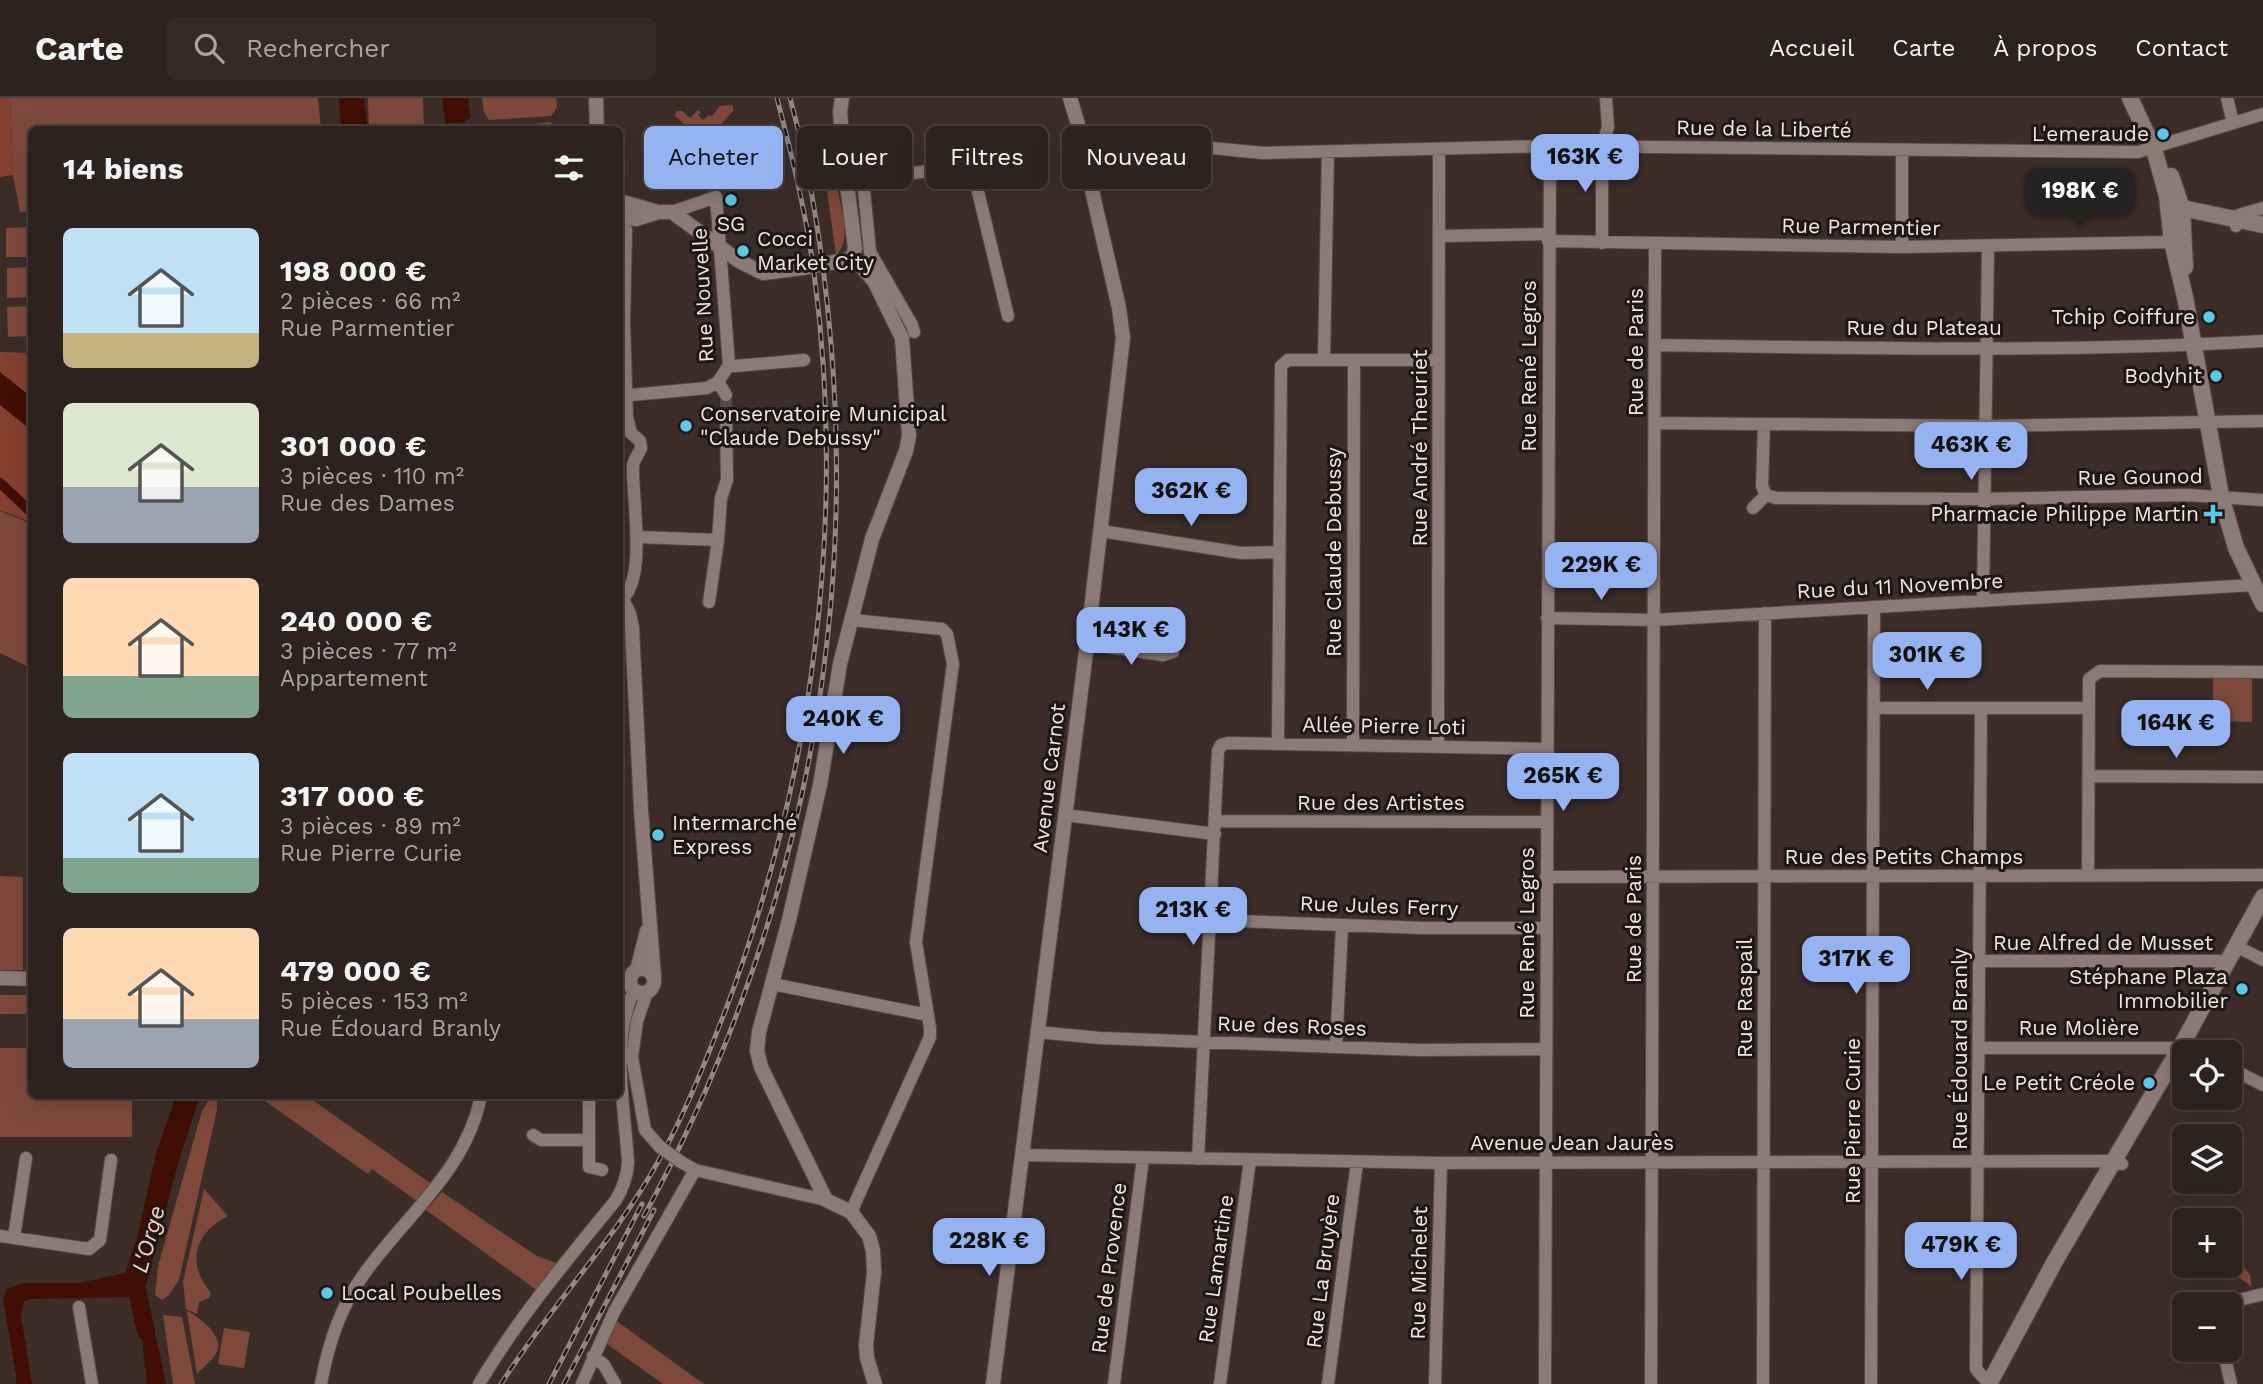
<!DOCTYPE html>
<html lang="fr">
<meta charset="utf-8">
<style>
body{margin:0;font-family:"Work Sans",sans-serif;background:#352a28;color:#f1f3f6;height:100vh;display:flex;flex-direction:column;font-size:26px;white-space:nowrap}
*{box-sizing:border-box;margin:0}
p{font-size:23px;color:#a7a4a4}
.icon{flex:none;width:38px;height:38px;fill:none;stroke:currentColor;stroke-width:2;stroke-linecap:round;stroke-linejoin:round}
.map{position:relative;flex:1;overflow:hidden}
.side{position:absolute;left:28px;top:28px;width:595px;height:973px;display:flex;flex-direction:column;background:#2d221f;border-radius:10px;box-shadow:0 7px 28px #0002,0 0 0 2px #483f3d}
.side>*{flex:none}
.banner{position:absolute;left:644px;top:28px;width:665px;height:63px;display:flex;gap:14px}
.fabs{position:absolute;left:2172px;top:942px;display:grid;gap:14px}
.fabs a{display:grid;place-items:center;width:70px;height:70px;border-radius:10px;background:#2d221f;box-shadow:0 7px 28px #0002,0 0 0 2px #483f3d;font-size:35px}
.price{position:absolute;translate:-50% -60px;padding:0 16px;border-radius:14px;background:#95b2f1;color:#111;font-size:23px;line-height:46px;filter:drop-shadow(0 2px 4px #0008)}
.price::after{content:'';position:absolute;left:50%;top:42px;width:21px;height:16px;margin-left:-10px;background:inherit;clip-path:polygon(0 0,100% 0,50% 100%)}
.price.active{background:#222;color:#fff}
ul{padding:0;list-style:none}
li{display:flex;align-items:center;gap:21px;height:175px;padding:0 35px}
li span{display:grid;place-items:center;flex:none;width:196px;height:140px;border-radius:10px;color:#555}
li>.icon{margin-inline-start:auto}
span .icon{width:84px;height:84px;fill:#fffc;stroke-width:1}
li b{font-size:30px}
h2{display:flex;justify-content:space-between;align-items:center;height:84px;padding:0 35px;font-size:30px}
.tag{padding:0 24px;border-radius:10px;background:#2d221f;box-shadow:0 7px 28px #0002,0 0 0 2px #483f3d;font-size:24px;line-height:63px}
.tag.active{background:#95b2f1;color:#111}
header{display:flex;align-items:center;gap:42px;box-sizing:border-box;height:98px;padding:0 35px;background:#2d221f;border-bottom:2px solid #483f3d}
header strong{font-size:33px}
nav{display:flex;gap:38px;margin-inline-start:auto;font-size:24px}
.search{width:490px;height:63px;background:#352a28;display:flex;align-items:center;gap:18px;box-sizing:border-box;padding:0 24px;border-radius:10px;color:#a7a4a4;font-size:26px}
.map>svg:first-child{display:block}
.green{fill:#7e493b}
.forest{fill:#85402f}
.water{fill:#400e03}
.pier{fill:#3c2d29}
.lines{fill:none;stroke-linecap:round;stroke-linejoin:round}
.canal{stroke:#400e03;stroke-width:10}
.river{stroke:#400e03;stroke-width:18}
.minor-tunnel{stroke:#574945;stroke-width:12;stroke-dasharray:12 6;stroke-linecap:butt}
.minor-casing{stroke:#584b49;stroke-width:14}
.tertiary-casing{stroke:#584b49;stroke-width:16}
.secondary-casing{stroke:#584b49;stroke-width:18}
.minor{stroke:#8c7a76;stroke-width:12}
.tertiary{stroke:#8c7a76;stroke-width:14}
.secondary{stroke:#8c7a76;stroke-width:16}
.rail-casing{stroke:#938683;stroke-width:5}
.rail{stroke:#1e1715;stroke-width:2.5;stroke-dasharray:8;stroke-linecap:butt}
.minor-bridge-casing{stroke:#584b49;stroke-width:14;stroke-linecap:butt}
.minor-bridge{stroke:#8c7a76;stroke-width:12}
.poi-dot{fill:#5bc8e7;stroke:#1e1715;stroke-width:2.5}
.labels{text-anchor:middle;stroke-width:6;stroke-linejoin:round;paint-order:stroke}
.street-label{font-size:21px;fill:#f0e6e4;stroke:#1e1715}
.poi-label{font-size:21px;fill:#f0e6e4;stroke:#1e1715;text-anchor:end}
.water-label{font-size:23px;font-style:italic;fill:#facfc3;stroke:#1e1715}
</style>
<header>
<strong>Carte</strong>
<div class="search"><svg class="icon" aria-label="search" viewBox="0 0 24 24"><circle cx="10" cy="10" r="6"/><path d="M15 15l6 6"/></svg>Rechercher</div>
<nav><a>Accueil</a><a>Carte</a><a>À propos</a><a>Contact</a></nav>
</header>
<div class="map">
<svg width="2263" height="1286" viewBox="0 0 2263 1286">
<rect width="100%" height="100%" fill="#3c2d29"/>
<!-- green -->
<path class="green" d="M10,0H318L321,31L32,32L31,113L20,114L13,77Z
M368,0H423L424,31H369Z
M482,0H556L557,9L551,18L489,22L484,14Z
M732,7L734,12L714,34L706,32L698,39L675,18L676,13H682L690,20L698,12L701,14L698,17L703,22L709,17L712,18L720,8Z
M549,24L554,26L556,31H489Z
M834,90L838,91C840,112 853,141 836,157L827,92Z
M31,129V159H6V130Z
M31,169V199L7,200V170Z
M31,208V238L8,239L7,209Z
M0,413L25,423L31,430V570L0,555Z
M2213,580H2252V624L2213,623Z
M0,778L23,779V872H0Z
M0,897H31V916H0Z
M0,950H31L32,998H132V1039H0Z
M211,998L217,1001V1012L179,1182L169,1197L162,1202L155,1197L158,1168L202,1013Z
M258,998H307L433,1087L417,1103L372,1071L368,1076Z
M204,1091L228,1118C194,1135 186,1166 211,1195L209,1200L199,1204L197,1216L186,1211L183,1184Z
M442,1094L537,1158L559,1166L538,1193L426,1112Z
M2241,1165L2250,1177L2252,1189L2234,1176Z
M187,1213C198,1218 221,1236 218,1250C217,1259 203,1269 197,1276Z
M163,1217L182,1219L195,1286H173Z
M615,1222L704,1286H663L604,1244Z
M224,1230L250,1234L244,1270L218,1266Z"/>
<!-- forest -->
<path class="forest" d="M0,0H10L13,77L0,79Z
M0,254L31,255V428L25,422L0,412Z"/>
<!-- water -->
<path class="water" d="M339,0H364L368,31H341Z
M442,0H468L472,31H446Z
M0,274L31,299V332L0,307Z
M176,998H200L178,1066L146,1187L135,1198L140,1212L152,1220L166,1286H147L142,1242L129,1199L30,1201L24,1203L21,1217L32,1286H16V1276L3,1202L7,1191L24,1185H79L125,1175L137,1140L156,1055Z"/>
<!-- pier -->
<path class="pier" d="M471,19L472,31H446L445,26L465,24Z"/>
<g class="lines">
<!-- canal -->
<path class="canal" d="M0,385L32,415"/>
<!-- river -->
<path class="river" d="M139,1173L136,1186L146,1234"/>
<!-- minor-tunnel -->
<path class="minor-tunnel" d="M726,297V317"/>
<!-- minor casing -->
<g class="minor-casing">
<path id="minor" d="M2227,0L2233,25
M1080,33L1120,37L1150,44L1263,55L1550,48L2138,54L2263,16
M1902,52V149
M863,81L870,154L912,227L914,234
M846,83L963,69L974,77L1008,218
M2236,128L2239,117L2263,110
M1440,138L1548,136
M1548,143L1902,149L2172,144
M1602,145V48L1608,29L1606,0
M1655,247C1858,250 2061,255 2263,243
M1324,261L1328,54
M729,267L735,268L804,262
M718,284L726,297
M631,297L707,290L718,284L729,267L716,99L672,114
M1655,325L1986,328L2263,323
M1764,326L1762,388L1766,397L1776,400L1985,401L2187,397L2263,402
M1753,410L1766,397
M1101,433L1241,455L1279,454
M637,439L718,442
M620,497L622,501C647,480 632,400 633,369C633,361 639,357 641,350L640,343L631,335L627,319L624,224L626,132L622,121
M1983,503L1988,149
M709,504L718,442L721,400L727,382L726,317
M1547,520L1654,522L2254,487
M1087,546L1163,557L1173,554
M1874,610H2089
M1981,610L1976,1271L1989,1286
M1278,645L1281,268L1288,262H1439
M1353,646L1354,262
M1438,648L1439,52
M2089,678L2263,679
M1065,717L1215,736
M1215,723L1547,724
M2088,778L2089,581L2100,573L2263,574
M1546,779L2263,777
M1211,822L1423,830H1546
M2236,848L2263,862
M1980,863H2219L2226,866
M772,886L928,917
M647,894L637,923L632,959L645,1032L660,1049
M1037,934L1100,940L1419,952L1546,951
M1336,949L1342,828
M1979,950H2180
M2188,952L2196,954
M2230,970L2263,987
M533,1037L541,1042H589V998
M589,1042V1069L602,1072
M1022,1057L1441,1065L2107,1063L2122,1066
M1198,1061L1218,653L1221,647L1228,645L1547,651
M681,1064L695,1072L826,1102
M851,1114L930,939V930L916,844L953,566L947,536L942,531L852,522
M0,1138L89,1151L100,1142L111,1062
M14,1139L26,1060
M2223,1206L2263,1196
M79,1209L92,1286
M2223,1251L2231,1286
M593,1258L604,1267L615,1286
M321,1286C328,1246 340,1209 364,1176C406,1117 466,1073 481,998
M479,1286C518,1220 568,1161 616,1102C623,1090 627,1079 628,1065C625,1009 610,945 634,892
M582,1286L614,1214L695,1072
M1114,1286L1143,1060
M1220,1286L1250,1062
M1328,1286L1357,1064
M1435,1286L1441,1065
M1545,1286L1550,48
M1651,1286L1655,145
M1763,1286L1765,515
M1871,1286L1874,509"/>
</g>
<!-- tertiary casing -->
<g class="tertiary-casing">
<path id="tertiary" d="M596,0L597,32
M842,0L840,13L844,63L855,150L853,159
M623,104L658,114H672L739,163L763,175L803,170L845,162L853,159
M623,119L636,121L655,115
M853,159L874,183L902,240L909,338L906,353L872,441L840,566L820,687L789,822L759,934L757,953L761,969L826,1102L851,1114L869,1138L873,1152L874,1175L866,1247L867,1260L875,1286
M622,501L629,516L632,530L641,712L654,879
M630 883a12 12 0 1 1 24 0a12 12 0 1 1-24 0Z
M637,872L647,833
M0,880L32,881
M993,1286L1087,546L1123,240L1119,210L1082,49L1080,33L1070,0"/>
</g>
<!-- secondary casing -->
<g class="secondary-casing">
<path id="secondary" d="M2130,0L2154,51L2167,98L2172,144L2185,199L2221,398L2236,450L2263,506
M2171,78L2182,110L2185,169
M2182,110L2263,127
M1989,1286L2055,1163L2180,950L2263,799"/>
</g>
<!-- minor -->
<use href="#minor" class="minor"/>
<!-- tertiary -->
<use href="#tertiary" class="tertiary"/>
<!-- secondary -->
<use href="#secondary" class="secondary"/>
<!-- rail casing -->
<g class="rail-casing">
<path id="rail" d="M644,1118C790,850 857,551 831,246C824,163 812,80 790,0
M501,1286C550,1208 615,1142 659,1062C686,1014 706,962 726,911C813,678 847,422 814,175C806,115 792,58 777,0
M549,1286L642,1106
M564,1286L654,1112"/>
</g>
<!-- rail -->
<use href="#rail" class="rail"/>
<!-- minor-bridge casing -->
<g class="minor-bridge-casing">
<path id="minor-bridge" d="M660,1049L681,1064"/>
</g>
<!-- minor-bridge -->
<use href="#minor-bridge" class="minor-bridge"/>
</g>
<!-- markers -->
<g class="poi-dot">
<circle cx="2163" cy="36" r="7"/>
<circle cx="731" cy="102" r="7"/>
<circle cx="743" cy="153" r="7"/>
<circle cx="2209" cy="219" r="7"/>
<circle cx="2216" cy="278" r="7"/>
<circle cx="686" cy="328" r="7"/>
<path d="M2209.5 405.5h7v7h7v7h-7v7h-7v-7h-7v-7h7z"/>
<circle cx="658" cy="737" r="7"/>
<circle cx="2242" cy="891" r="7"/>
<circle cx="2149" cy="985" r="7"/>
<circle cx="327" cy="1195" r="7"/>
</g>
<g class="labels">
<!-- street labels -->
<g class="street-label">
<text transform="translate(1764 31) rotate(1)" y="7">Rue de la Liberté</text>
<text transform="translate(1861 129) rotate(1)" y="7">Rue Parmentier</text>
<text transform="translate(703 197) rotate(-93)" y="7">Rue Nouvelle</text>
<text x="1924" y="237">Rue du Plateau</text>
<text transform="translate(1636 254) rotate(-90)" y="7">Rue de Paris</text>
<text transform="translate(1529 268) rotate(-90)" y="7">Rue René Legros</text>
<text transform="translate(1420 350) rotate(-90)" y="7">Rue André Theuriet</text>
<text transform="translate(2140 379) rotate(-1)" y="7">Rue Gounod</text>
<text transform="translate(1334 454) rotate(-90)" y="7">Rue Claude Debussy</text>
<text transform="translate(1900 488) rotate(-3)" y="7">Rue du 11 Novembre</text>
<text transform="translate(1384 628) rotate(1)" y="7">Allée Pierre Loti</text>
<text transform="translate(1049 680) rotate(-83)" y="7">Avenue Carnot</text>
<text x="1381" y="712">Rue des Artistes</text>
<text x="1904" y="766">Rue des Petits Champs</text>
<text transform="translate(1379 808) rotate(2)" y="7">Rue Jules Ferry</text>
<text transform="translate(1634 821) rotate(-90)" y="7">Rue de Paris</text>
<text transform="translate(1527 835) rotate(-90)" y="7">Rue René Legros</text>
<text x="2103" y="852">Rue Alfred de Musset</text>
<text transform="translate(1745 900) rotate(-90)" y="7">Rue Raspail</text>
<text transform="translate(1292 928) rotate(2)" y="7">Rue des Roses</text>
<text x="2079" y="937">Rue Molière</text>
<text transform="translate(1960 951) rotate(-90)" y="7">Rue Édouard Branly</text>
<text transform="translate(1853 1023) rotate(-90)" y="7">Rue Pierre Curie</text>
<text x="1572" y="1052">Avenue Jean Jaurès</text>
<text transform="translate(1109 1170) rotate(-83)" y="7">Rue de Provence</text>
<text transform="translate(1216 1171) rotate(-82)" y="7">Rue Lamartine</text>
<text transform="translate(1323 1173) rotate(-83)" y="7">Rue La Bruyère</text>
<text transform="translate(1419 1175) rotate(-89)" y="7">Rue Michelet</text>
</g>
<!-- poi labels -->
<g class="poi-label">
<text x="2149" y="43">L'emeraude</text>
<text x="731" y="133" text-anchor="middle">SG</text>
<text x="757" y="148" text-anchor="start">Cocci<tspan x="757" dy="24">Market City</tspan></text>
<text x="2195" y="226">Tchip Coiffure</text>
<text x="2202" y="285">Bodyhit</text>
<text x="700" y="323" text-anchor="start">Conservatoire Municipal<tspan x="700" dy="24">"Claude Debussy"</tspan></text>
<text x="2199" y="423">Pharmacie Philippe Martin</text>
<text x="672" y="732" text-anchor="start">Intermarché<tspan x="672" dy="24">Express</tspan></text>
<text x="2228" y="886">Stéphane Plaza<tspan x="2228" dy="24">Immobilier</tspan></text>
<text x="2135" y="992">Le Petit Créole</text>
<text x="341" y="1202" text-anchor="start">Local Poubelles</text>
</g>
<!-- water labels -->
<g class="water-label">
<text transform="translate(148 1141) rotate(-74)" y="8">L'Orge</text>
</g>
</g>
</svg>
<div class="fabs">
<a><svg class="icon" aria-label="locate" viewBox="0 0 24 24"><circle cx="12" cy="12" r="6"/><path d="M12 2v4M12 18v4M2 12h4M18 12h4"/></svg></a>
<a><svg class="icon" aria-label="layers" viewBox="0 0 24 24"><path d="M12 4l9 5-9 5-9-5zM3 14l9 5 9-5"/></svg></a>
<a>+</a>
<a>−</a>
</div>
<b class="price" style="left:1585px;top:96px">163K €</b>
<b class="price active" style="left:2080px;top:130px">198K €</b>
<b class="price" style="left:1971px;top:384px">463K €</b>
<b class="price" style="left:1191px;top:430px">362K €</b>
<b class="price" style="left:1601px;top:504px">229K €</b>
<b class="price" style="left:1131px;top:569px">143K €</b>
<b class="price" style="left:1927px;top:594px">301K €</b>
<b class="price" style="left:843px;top:658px">240K €</b>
<b class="price" style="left:2176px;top:662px">164K €</b>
<b class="price" style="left:1563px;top:715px">265K €</b>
<b class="price" style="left:1193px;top:849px">213K €</b>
<b class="price" style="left:1856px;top:898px">317K €</b>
<b class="price" style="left:989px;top:1180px">228K €</b>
<b class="price" style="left:1961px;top:1184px">479K €</b>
<div class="banner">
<a class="tag active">Acheter</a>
<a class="tag">Louer</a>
<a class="tag">Filtres</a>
<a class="tag">Nouveau</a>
</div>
<section class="side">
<h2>14 biens<svg class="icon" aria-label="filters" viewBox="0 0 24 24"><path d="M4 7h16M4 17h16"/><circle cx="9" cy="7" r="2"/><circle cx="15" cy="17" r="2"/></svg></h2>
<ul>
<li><span style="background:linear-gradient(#bfe0f5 75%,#c2b280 0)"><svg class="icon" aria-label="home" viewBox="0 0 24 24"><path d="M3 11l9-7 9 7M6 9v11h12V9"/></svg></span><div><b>198 000 €</b><p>2 pièces · 66 m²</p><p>Rue Parmentier</p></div></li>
<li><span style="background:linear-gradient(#dfe7d0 60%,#9aa5b1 0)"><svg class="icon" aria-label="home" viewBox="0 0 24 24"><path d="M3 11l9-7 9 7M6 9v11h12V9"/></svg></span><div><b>301 000 €</b><p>3 pièces · 110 m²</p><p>Rue des Dames</p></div></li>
<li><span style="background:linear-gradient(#ffd9b3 70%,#7fa58c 0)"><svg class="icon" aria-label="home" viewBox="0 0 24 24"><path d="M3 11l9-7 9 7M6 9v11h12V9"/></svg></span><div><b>240 000 €</b><p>3 pièces · 77 m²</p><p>Appartement</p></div></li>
<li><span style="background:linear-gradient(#bfe0f5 75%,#7fa58c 0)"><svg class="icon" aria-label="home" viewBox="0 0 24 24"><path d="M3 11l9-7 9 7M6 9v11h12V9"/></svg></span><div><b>317 000 €</b><p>3 pièces · 89 m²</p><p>Rue Pierre Curie</p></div></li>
<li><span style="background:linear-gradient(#ffd9b3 65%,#9aa5b1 0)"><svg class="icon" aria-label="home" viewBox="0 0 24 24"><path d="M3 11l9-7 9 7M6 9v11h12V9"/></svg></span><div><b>479 000 €</b><p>5 pièces · 153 m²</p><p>Rue Édouard Branly</p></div></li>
</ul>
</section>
</div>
